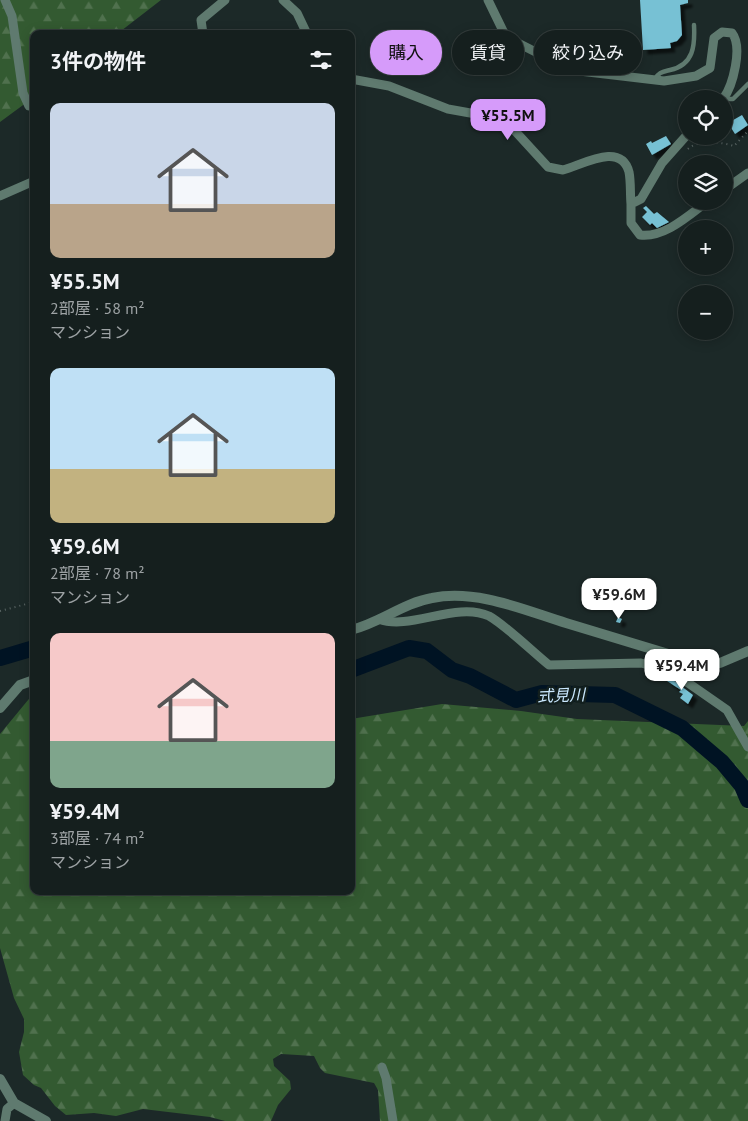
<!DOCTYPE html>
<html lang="ja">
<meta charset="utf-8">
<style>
body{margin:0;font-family:"PT Sans","Noto Sans JP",sans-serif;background:#1e2727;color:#f1f3f6;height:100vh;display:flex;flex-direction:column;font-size:19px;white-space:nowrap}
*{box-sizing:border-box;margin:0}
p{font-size:16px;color:#9da2a4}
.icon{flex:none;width:28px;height:28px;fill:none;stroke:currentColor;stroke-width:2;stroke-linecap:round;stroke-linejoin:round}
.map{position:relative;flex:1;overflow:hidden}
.details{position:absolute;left:30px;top:30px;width:325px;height:865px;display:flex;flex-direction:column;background:#151f1e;border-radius:10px;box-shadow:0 2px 12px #0003,0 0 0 1px #343d3c}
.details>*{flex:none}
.hud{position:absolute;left:370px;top:30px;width:302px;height:45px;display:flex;gap:10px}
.controls{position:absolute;left:678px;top:90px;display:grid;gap:10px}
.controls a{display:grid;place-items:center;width:55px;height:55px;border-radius:50%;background:#151f1e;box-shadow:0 2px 12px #0003,0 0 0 1px #343d3c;font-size:25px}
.price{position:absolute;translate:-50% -42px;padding:0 11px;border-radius:10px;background:#fff;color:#222;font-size:16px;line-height:32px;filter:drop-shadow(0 1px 2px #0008)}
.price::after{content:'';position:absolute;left:50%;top:30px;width:15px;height:11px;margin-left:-8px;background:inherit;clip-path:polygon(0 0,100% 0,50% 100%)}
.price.active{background:#d69bfa;color:#111}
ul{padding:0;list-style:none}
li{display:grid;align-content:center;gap:10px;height:265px;padding:0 20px}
li span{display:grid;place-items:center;height:155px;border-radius:10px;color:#555}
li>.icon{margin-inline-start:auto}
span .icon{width:90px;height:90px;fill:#fffc;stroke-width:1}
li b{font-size:21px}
h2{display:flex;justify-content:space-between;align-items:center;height:60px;padding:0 20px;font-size:21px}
.tag{padding:0 18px;border-radius:22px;background:#151f1e;box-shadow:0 2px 12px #0003,0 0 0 1px #343d3c;font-size:18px;line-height:45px}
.tag.active{background:#d69bfa;color:#111}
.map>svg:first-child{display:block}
.forest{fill:url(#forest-firs)}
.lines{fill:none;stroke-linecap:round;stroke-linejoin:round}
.river{stroke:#001323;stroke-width:16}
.building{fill:#77c1d4;filter:url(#shadow)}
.path{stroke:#5b6665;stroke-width:2;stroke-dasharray:1 4;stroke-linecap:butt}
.service{stroke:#5f7a6f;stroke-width:4.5}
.minor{stroke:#5f7a6f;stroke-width:9}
.tertiary{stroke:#5f7a6f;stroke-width:10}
.labels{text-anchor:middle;stroke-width:5;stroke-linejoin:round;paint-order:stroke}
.water-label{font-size:16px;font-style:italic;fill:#cae8fe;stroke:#121f1e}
</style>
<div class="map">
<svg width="748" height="1121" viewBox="0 0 748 1121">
<defs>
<pattern id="forest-firs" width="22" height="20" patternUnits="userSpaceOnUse" patternTransform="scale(1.25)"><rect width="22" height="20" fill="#335a31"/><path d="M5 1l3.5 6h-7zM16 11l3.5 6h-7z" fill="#50714e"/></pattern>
<filter id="shadow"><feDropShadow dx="4.5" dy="4.5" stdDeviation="1" flood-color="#0009"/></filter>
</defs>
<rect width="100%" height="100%" fill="#1c2928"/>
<!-- forest -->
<path class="forest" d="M0,0H161L117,34H34V97L0,122Z
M33,694L34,891H351V719L442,704L521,711L577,719L744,726L748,721V1121H380L378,1090L374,1083L325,1073L320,1068L314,1056L281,1054L273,1059L274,1066L290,1081L291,1089L278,1105L271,1121H225L210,1117L143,1109L116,1116L94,1113L66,1115L55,1106L41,1088L34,1085L23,1075L19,1052L24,1032V1019L14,998L0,948V734Z"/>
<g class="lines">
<!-- river -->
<path class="river" d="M0,658L34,648
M351,670L409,648L427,651L452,670L470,676L516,700L542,693L615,695L682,728L722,762L742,786L748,800"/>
</g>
<!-- building -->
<path class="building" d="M640,0H688V3L680,5L682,35L677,41L670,43L671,48L643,50Z
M742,115L748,125L735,134L728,123Z
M666,136L671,144L652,155L646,144L651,141L652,143Z
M686,183V196L682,191Z
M646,206L654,214L657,212L669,222L657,228L652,223L650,225L642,217L647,212L643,208Z
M618,617L622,619L620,623L616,622Z
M669,677L693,695L688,704L680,698L683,694L679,692L681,690L667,681Z"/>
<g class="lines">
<!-- path -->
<path class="path" d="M688,149C698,139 721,142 734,146L748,131
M0,611L34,602"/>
<!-- service -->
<path class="service" d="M654,80C659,72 662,72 670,70C694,65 695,45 694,25
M724,99H733L748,84"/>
<!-- minor -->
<path class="minor" d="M5,0L12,16L23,93L29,106H34
M283,0L297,13L307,34
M488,0L505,35L514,41L571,70L664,81L696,76L710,68L714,38L722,32L732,33C743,47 733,86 723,99
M203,34L201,20L225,0
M351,79L389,86L448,109L487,116L501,121L515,131L548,167L563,170C582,165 621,141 629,172C631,182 630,194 631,204
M686,136L662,163L641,199L631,204V223L640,235C665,238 689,215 708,201
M724,190L748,173
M0,196L34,181
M379,619C410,631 456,601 489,616C504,624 534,653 549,665L641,663L671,671L727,710L748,747
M382,1067L386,1078L393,1121
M5,1121L7,1109L14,1103"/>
<!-- tertiary -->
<path class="tertiary" d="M351,630C380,623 403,603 432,598C477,589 524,610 566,623C610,636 654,650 698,663H720L748,651
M0,708L20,685L34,680
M0,1079L14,1103L46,1121"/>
</g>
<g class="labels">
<!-- water labels -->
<g class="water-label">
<text transform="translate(561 695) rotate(-2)" y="6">式見川</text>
</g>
</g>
</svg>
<div class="controls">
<a><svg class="icon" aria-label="locate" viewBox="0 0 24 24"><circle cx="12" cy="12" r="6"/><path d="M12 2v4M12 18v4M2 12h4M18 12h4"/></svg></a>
<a><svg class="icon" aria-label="layers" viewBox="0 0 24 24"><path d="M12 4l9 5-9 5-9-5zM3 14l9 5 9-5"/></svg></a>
<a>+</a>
<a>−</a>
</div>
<b class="price active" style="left:508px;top:141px">¥55.5M</b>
<b class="price" style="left:619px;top:620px">¥59.6M</b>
<b class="price" style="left:682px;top:691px">¥59.4M</b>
<div class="hud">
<a class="tag active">購入</a>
<a class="tag">賃貸</a>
<a class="tag">絞り込み</a>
</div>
<section class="details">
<h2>3件の物件<svg class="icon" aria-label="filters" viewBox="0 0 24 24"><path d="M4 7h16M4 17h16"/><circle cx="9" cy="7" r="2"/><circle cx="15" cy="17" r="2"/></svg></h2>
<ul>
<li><span style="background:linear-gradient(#c9d6e8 65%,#b9a48a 0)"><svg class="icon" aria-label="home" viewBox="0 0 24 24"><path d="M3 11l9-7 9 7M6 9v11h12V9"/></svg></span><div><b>¥55.5M</b><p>2部屋 · 58 m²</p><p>マンション</p></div></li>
<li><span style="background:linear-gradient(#bfe0f5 65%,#c2b280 0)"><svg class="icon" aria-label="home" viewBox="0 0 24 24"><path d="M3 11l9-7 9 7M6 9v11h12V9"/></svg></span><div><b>¥59.6M</b><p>2部屋 · 78 m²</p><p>マンション</p></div></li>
<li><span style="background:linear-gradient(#f6c9c9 70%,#7fa58c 0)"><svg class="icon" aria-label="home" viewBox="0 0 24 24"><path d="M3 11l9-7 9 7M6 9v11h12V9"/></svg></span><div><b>¥59.4M</b><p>3部屋 · 74 m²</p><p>マンション</p></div></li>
</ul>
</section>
</div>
